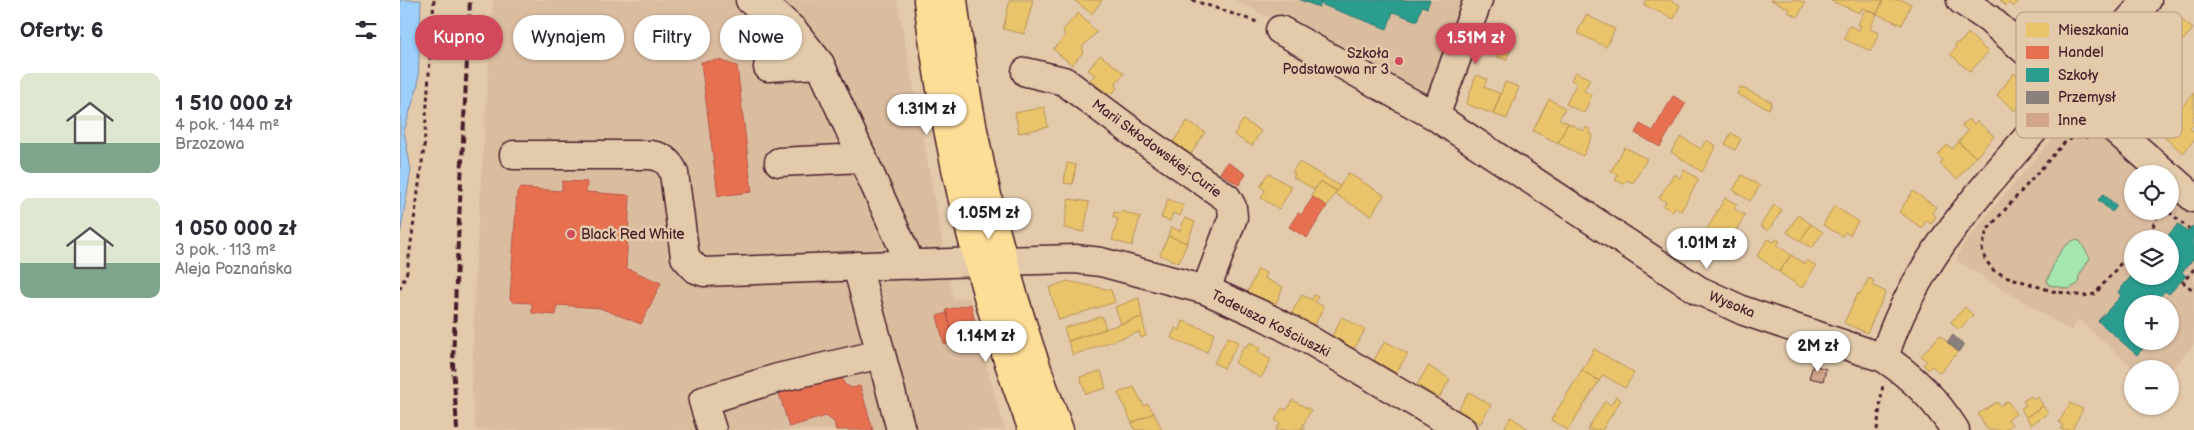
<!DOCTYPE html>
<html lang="pl">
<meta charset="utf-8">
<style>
body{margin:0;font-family:"Balsamiq Sans",sans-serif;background:#f7f7f7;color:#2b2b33;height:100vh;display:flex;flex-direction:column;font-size:19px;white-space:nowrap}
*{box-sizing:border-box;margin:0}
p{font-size:16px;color:#7c7c81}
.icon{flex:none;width:28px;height:28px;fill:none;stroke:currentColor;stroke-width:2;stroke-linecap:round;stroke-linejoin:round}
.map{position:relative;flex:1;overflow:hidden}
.drawer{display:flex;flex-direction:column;background:#fff;width:400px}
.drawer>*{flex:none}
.top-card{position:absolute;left:15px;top:15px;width:475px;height:45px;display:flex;gap:10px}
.tools{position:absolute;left:1724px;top:165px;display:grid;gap:10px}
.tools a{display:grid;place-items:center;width:55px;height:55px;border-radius:50%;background:#fff;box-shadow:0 1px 4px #0004;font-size:25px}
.price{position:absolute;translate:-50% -42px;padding:0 11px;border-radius:18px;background:#fff;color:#222;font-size:16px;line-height:32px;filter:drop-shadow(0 1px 2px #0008)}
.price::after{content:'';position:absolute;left:50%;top:30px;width:15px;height:11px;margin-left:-8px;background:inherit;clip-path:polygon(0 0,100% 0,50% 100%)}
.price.active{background:#d1495b;color:#fff}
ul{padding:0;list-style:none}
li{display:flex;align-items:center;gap:15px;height:125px;padding:0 20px}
li span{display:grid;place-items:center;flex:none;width:140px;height:100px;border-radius:10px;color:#555}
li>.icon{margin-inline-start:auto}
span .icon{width:60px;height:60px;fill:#fffc;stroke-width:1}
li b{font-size:21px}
h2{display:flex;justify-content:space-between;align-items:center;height:60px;padding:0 20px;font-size:21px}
.tag{padding:0 18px;border-radius:22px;background:#fff;box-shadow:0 1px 4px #0004;font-size:18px;line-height:45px}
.tag.active{background:#d1495b;color:#fff}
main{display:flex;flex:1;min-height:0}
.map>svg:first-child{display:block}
.built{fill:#dabc9f;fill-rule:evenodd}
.green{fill:#a5e5ae;stroke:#78826c}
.water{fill:#9ccff9;stroke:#7b89a7}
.homes{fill:#e9c46a;stroke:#b99257}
.shops{fill:#e76f51;stroke:#b85746}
.schools{fill:#2a9d8f;stroke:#347771}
.industry{fill:#8a817c;stroke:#776464}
.building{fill:#d1a58a;stroke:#4a1f2b}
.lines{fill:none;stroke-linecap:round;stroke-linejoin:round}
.minor-casing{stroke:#4a1f2b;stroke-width:31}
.major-casing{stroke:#4a1f2b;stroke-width:31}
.path{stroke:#4a1f2b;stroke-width:3;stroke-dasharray:4 4;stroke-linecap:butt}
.minor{stroke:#e2caab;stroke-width:28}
.major{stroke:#fedd96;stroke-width:28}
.rail{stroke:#4a1f2b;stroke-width:4;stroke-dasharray:8 4;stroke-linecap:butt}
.poi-dot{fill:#d1495b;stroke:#e2caab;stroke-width:2}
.labels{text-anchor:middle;stroke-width:5;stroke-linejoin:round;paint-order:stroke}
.poi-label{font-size:14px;fill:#4a1f2b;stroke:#e2caab;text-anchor:end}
.street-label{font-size:14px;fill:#4a1f2b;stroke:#e2caab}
.key{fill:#e2caab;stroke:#b49785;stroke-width:1}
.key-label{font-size:14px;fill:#4a1f2b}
</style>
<main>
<section class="drawer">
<h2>Oferty: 6<svg class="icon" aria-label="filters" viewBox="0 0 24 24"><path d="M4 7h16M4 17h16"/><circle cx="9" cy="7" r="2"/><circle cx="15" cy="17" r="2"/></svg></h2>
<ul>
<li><span style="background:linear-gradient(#dfe7d0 70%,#7fa58c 0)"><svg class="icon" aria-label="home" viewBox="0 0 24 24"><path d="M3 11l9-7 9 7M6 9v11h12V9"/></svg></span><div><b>1 510 000 zł</b><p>4 pok. · 144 m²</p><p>Brzozowa</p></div></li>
<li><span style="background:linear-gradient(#dfe7d0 65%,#7fa58c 0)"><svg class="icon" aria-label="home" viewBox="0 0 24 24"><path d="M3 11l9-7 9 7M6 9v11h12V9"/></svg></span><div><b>1 050 000 zł</b><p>3 pok. · 113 m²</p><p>Aleja Poznańska</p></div></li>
</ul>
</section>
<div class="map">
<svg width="1794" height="430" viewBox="0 0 1794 430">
<rect width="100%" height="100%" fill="#e2caab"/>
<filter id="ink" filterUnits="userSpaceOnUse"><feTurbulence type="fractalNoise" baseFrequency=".02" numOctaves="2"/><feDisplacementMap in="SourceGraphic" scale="10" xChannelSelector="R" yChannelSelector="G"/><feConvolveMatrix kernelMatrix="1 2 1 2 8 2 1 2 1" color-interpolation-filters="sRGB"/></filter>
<g filter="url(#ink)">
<!-- built -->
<path class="built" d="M93,0H497L553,299L569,297L587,368L605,430H76L72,392L75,274Z
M835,0H1072L1032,100Z
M1687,116L1754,174H1732V211H1770V188L1794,209V344L1770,372V369H1735L1678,319L1671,331L1556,260L1562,247L1589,213L1671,117ZM1732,239H1770V276H1732ZM1732,304H1770V341H1732Z"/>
<!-- green -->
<path class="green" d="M1674,240L1680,241L1690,258L1679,276L1678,284L1669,289L1649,285L1647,281C1655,263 1656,250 1674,240Z"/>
<!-- water -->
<path class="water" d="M0,0H21L18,85L4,131L11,170L0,235Z"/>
<!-- homes -->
<path class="homes" d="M610,0H633L624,34L603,29Z
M674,0H702L692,14Z
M1246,0H1269L1280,5L1274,19L1244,5Z
M1371,0H1398L1405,3L1398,17L1388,12L1390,9Z
M1429,0H1483L1477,14L1462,8L1460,13Z
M1483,0H1502L1511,4L1502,25L1477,14Z
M1600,0H1620L1613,7L1609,3L1606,6Z
M1465,9L1477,14L1470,29L1479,33L1471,51L1444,39L1449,26L1459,30L1461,26L1458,25Z
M1773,12L1793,29L1775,49L1779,52L1767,66L1748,49L1769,26L1764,22Z
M678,13L697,32L683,46V52L672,65L653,49L665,37L663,30Z
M1186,15L1215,29L1206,47L1177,33Z
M1086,28L1115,38L1106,60L1078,49Z
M1568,33L1588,52L1570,72L1550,54L1556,48L1555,44L1562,41Z
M700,55L724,73L716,83L717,88L714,92L708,94L690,80L695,75L688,70Z
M1175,72L1190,79L1184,91L1192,95L1184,113L1166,104L1177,83L1171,80Z
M1614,73L1620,79L1624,75L1636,86L1615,111L1597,95Z
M1076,75L1087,79L1084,87L1101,94L1093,114L1066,104Z
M1105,82L1119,87L1107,119L1093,114Z
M1340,87L1372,102L1369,109L1337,94Z
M1794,93V116L1791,119L1794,123L1790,128L1794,132V140L1783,153L1765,138L1769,133L1763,128Z
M1149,99L1165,108L1159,119L1168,123L1158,143L1133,131Z
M644,107L648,127L619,133L615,113Z
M1568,119L1574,124L1577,121L1594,136L1576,157L1558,142L1568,131L1562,126Z
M843,120L861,131L852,146L834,135Z
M787,121L805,132L791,154L773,142Z
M1168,123L1184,131L1186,127L1191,130L1189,134L1193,135L1183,156L1158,143Z
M1331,133L1341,139L1335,150L1325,144Z
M1281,137L1301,149L1306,140L1316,146L1302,172L1271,152Z
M1558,142L1576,157L1557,179L1540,164L1543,160L1538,155L1547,145L1553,149Z
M1225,147L1247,159L1233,183L1227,180L1224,184L1215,180L1218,175L1211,171Z
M667,163L676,165L673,184L664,183Z
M898,163H901L940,186L937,191L920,181L915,190L893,177L895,174L892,172Z
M1284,170L1299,179L1281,211L1275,207L1273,212L1263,206L1266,202L1259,198L1274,174L1280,178Z
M868,173L892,187L879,209L861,198L865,190L860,187Z
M948,173L984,195L971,216L935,194Z
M1342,175L1360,186L1350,201L1333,190Z
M920,181L937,191L927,206L911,196Z
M1513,191L1536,207L1532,213L1536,216L1531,224L1526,221L1522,228L1499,212Z
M1325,198L1337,204L1334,209L1345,215L1331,239L1327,237L1325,241L1306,231Z
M669,199L689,202L684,232L664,228Z
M768,199L784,206L780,216L773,213L770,221L761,218Z
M1374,205L1382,210L1368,231L1360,226Z
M1434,206L1458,221L1450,235L1445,232L1442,236L1423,225Z
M721,211L740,217L732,246L712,240L718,219L713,217L714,212L720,213Z
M1398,215L1411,224L1400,241L1387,232Z
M785,218L795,222L787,243L768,236L771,227L780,231Z
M1411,224L1423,232L1412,248L1400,241Z
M768,236L787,243L779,263L760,255Z
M1368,239L1374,242L1376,239L1380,241L1377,245L1391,255L1379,272L1357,256Z
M1391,255L1405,264L1407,260L1416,266L1402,288L1379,272Z
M858,269L866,273L864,278L883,287L875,306L847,293Z
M1469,278L1474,281L1472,285L1486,292L1467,333L1444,323L1458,293L1460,294Z
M667,281L711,290L715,302L659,320L649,288Z
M902,295L912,300L914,295L918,297L915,302L924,307L914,326L891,314Z
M739,298L742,317L721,324L715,307Z
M1565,307L1573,315L1559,330L1551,322Z
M702,316L706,329L668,341L664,328Z
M742,317L746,336L741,338L739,332L673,355L668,341Z
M942,317L965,330L954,349L932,336Z
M783,321L814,333L807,352L771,338L775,328L780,330Z
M1540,335L1558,352L1540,373L1532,366L1528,369L1523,365L1527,361L1521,356Z
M828,337L839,342L824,368L814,363Z
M985,341L1008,354L996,373L974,360Z
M850,342L860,348L858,352L871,360L861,378L835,363L844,346L847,347Z
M1194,349L1234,373L1225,388L1203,375L1199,381L1182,370Z
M1028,366L1050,379L1039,398L1017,385Z
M1182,370L1199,381L1168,430L1151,420Z
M701,371L706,388L686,394L680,377Z
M734,387L744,406L748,404L754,413L732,423L718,393Z
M1069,392L1091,405L1080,424L1058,410Z
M1216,396L1221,400L1202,430H1187L1205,401L1211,405Z
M1631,396L1634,400L1638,397L1643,406L1626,417L1621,408L1626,405L1623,401Z
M892,400L911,410L902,427L905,429L876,430L880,423L875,420L882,408L887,410Z
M1608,401L1616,414L1608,419L1612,425L1605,430H1588L1578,414L1597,402L1600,406Z
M1670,403L1683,409L1672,430H1664L1661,429L1663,425L1659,422Z
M1643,406L1648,413L1631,425L1626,417Z
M754,413L762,430H735L732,423Z
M1111,417L1130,430H1103Z"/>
<!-- shops -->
<path class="shops" d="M319,60L337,66L352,192L318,196L301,62Z
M1273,96L1286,103L1260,147L1235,133L1240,124L1253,131Z
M827,162L846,174L839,185L820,173Z
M162,181L187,182L186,192L227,195L230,197L226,268L261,283L241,324L200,308L157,305L156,315L132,313V303L113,302L110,299L117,192L121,188L162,191Z
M913,197L927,206L907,238L889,227L898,213L901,215Z
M571,304L580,345L556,351L546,310Z
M547,313L554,342L544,344L537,316Z
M442,376L444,384L452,388L460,386L473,430H436L434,422L426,416L389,427L379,393Z"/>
<!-- schools -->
<path class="schools" d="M900,0H922L919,7Z
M922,0H1030L1027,8L1022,6L1017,21L993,12L987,29L920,4Z
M1703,194L1717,206L1712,212L1698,200Z
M1778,224L1787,232L1792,226L1794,228V258L1782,272L1786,276L1769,294L1765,291L1755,302L1757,304H1732V341H1750L1737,355L1698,321L1721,296L1718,292L1732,275V276H1770V239H1765Z"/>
<!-- industry -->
<path class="industry" d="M1553,335L1564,345L1558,352L1547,342Z"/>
<!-- building -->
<path class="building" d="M1413,365L1426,369L1423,381L1409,378Z"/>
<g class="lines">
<!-- minor casing -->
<g class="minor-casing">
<path id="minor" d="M350,0L376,15L393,30L420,64L511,265
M1561,0L1588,18L1766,174
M880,30L1035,116L1298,290L1344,311L1484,358C1513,377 1536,400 1555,430
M368,67L420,64
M626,72L664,81L742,139L827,198L832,207L833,217L806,290
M1035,116L1078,0
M114,155H250C262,156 269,161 274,173L285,257L296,269L304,272L578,262
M379,162L463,158
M1770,177L1794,198
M603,261L675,259L701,262L806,290L864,316L906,338L1062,430
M481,354L501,430
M1484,358C1511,267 1579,193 1640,123C1676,82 1711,41 1747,0
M312,430L303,401L378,378L481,354L457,266"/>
</g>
<!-- major casing -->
<g class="major-casing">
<path id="major" d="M528,0C546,147 580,292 633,430
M553,0C570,147 606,292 659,430"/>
</g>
<!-- path -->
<path class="path" d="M792,0L860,23
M1688,137H1674L1663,144L1587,230L1582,249L1585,259L1593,270L1605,276L1652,291L1684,296L1695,294L1732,250
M1768,211L1776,213
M1769,212L1789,229
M1743,239L1753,226L1760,211
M1794,269L1783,282L1794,291
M0,289L7,272L24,148L34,0
M1477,430L1483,384"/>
<!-- minor -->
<use href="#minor" class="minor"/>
<!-- major -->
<use href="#major" class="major"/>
<!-- rail -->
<path class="rail" d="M57,430L53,363L56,282L70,0"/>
</g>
</g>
<!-- markers -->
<g class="poi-dot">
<circle cx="999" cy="61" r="5"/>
<circle cx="171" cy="234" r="5"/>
</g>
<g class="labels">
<!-- poi labels -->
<g class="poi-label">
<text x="989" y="58">Szkoła<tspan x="989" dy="16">Podstawowa nr 3</tspan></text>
<text x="181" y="239" text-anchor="start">Black Red White</text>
</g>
<!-- street labels -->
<g class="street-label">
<text transform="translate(757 148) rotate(36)" y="5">Marii Skłodowskiej-Curie</text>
<text transform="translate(1332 304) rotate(22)" y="5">Wysoka</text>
<text transform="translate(871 323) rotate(27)" y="5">Tadeusza Kościuszki</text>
</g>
</g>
<!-- legend -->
<rect x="1616" y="12" width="166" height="126" rx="8" class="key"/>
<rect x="1626" y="23" width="23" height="14" fill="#e9c46a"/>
<rect x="1626" y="46" width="23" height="13" fill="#e76f51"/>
<rect x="1626" y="68" width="23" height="14" fill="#2a9d8f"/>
<rect x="1626" y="91" width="23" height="13" fill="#8a817c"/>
<rect x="1626" y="113" width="23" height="14" fill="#d1a58a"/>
<g class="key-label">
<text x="1658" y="35">Mieszkania</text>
<text x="1658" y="57">Handel</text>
<text x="1658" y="80">Szkoły</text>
<text x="1658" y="102">Przemysł</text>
<text x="1658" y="125">Inne</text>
</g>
</svg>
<div class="tools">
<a><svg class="icon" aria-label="locate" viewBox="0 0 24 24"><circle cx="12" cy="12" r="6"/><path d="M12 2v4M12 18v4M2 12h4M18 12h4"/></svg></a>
<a><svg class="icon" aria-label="layers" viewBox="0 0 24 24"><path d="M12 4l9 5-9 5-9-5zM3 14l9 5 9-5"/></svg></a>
<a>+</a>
<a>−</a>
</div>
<b class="price active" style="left:1076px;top:65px">1.51M zł</b>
<b class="price" style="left:527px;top:136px">1.31M zł</b>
<b class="price" style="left:589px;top:240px">1.05M zł</b>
<b class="price" style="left:1307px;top:270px">1.01M zł</b>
<b class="price" style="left:586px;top:363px">1.14M zł</b>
<b class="price" style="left:1418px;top:373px">2M zł</b>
<div class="top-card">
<a class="tag active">Kupno</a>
<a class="tag">Wynajem</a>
<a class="tag">Filtry</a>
<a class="tag">Nowe</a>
</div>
</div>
</main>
